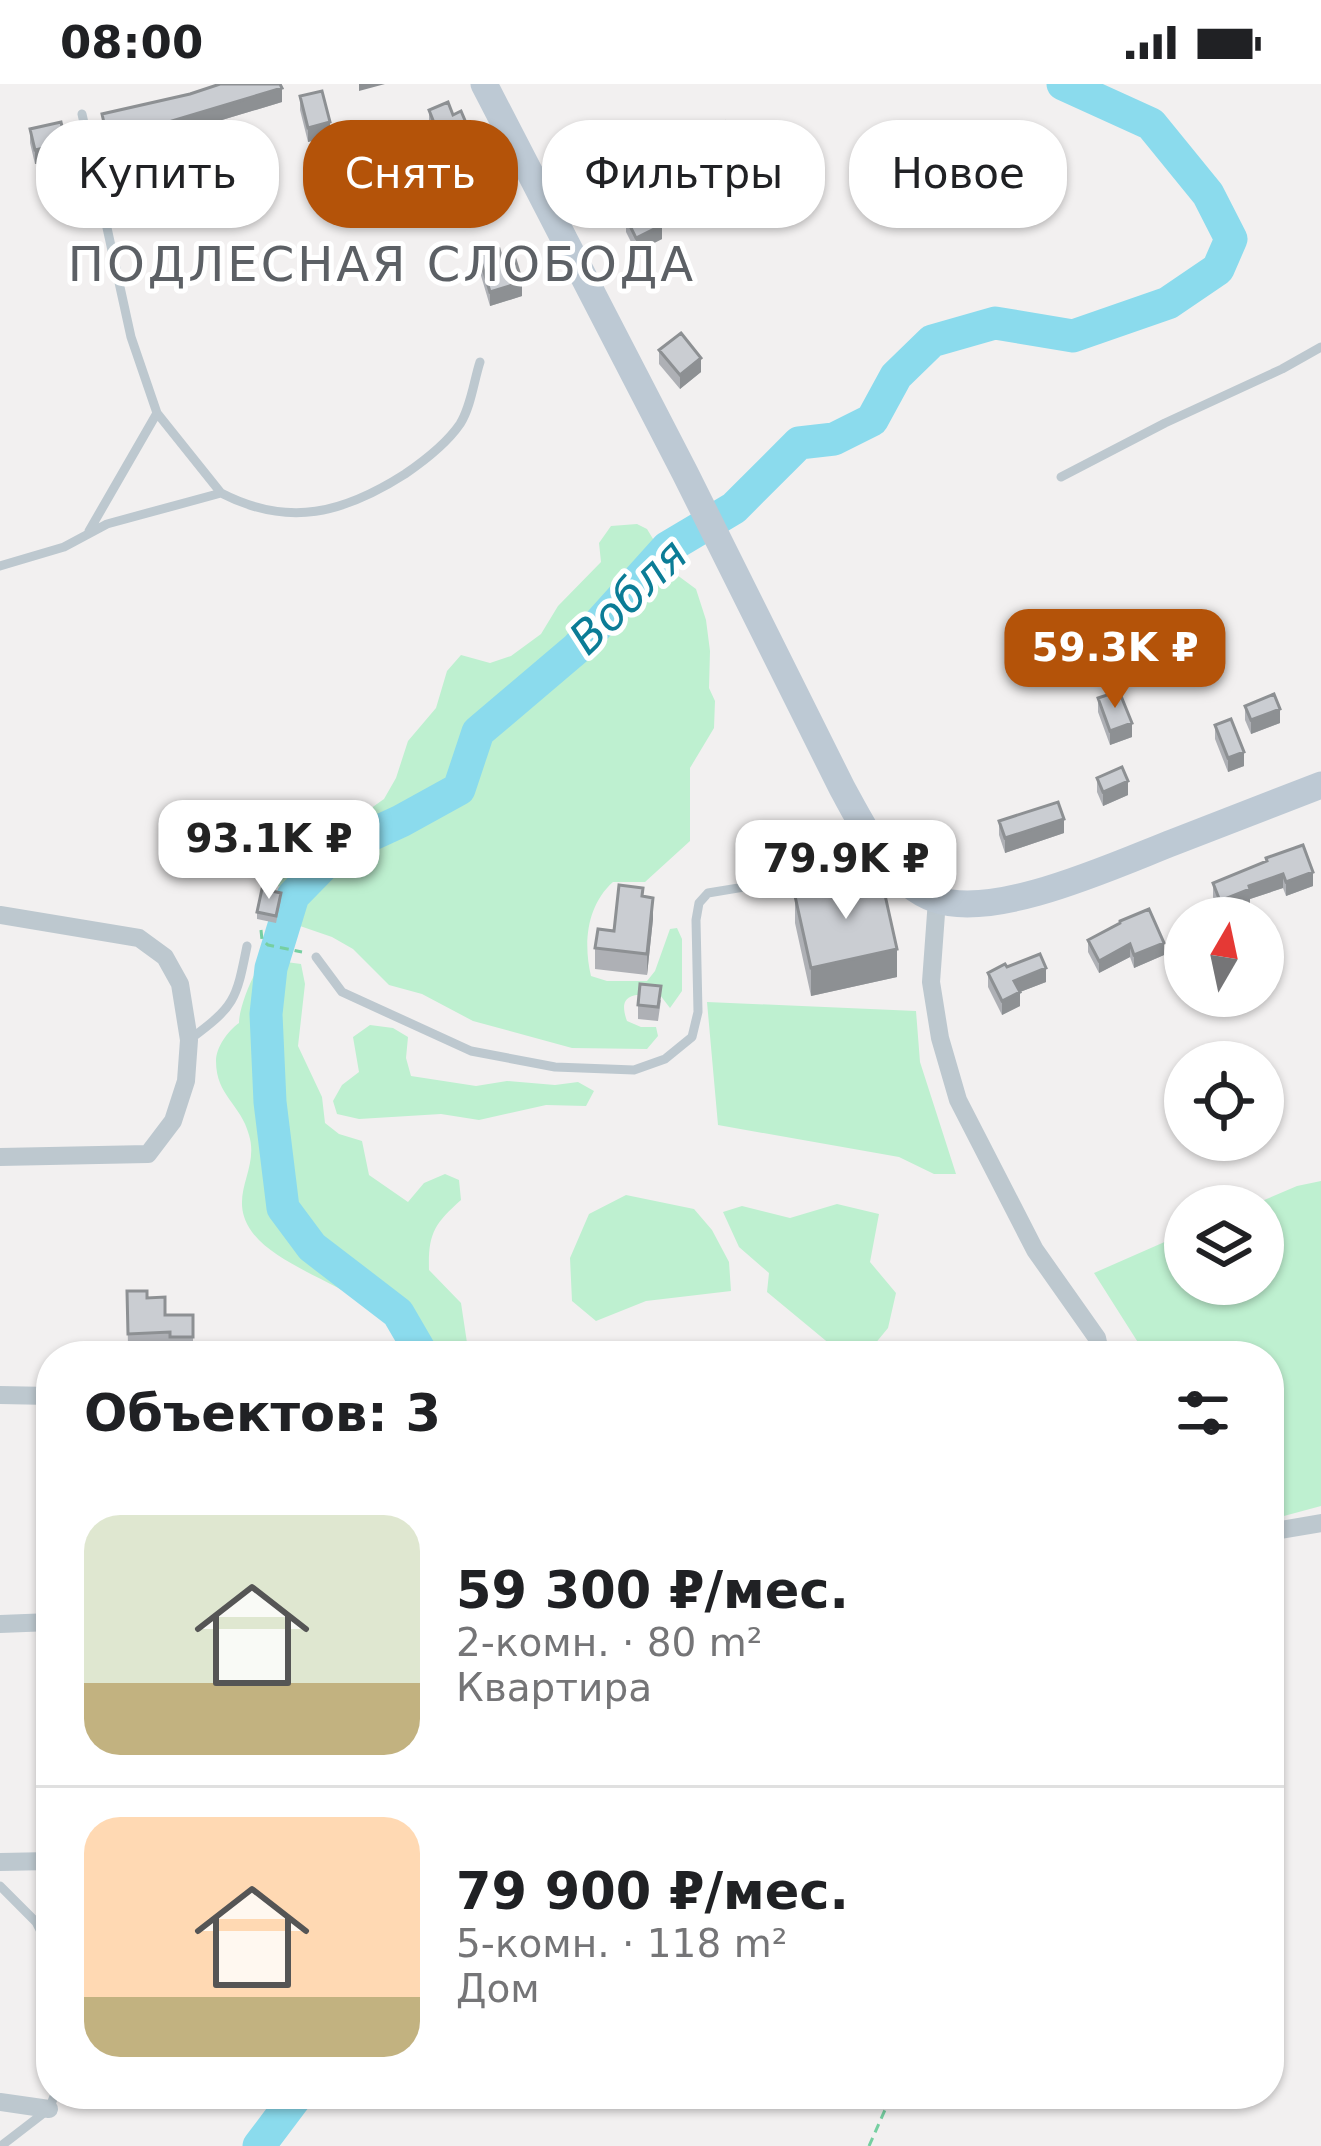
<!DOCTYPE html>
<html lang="ru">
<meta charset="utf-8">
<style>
body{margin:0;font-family:"DejaVu Sans",sans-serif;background:#f6f6f6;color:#202124;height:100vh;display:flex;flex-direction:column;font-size:45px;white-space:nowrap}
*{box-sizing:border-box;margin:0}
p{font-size:39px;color:#757577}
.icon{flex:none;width:66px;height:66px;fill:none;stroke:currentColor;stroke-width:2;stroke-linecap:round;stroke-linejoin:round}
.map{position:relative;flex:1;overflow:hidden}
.sheet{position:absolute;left:36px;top:1257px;width:1248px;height:768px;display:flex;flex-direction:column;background:#fff;border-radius:48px;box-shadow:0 3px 9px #0004}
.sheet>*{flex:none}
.hud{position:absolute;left:36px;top:36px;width:1251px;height:108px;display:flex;gap:24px}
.needle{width:78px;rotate:9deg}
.controls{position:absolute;left:1164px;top:813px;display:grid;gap:24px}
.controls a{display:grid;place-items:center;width:120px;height:120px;border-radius:50%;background:#fff;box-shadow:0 3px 9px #0004;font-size:60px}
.price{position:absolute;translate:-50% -102px;padding:0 27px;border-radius:24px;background:#fff;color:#222;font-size:39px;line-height:78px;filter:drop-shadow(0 3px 6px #0008)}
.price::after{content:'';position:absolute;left:50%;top:72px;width:36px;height:27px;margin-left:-18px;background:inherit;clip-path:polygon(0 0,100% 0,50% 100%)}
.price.on{background:#b45309;color:#fff}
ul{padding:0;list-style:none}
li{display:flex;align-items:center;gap:36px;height:300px;padding:0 48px}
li+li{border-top:3px solid #e0e0e0}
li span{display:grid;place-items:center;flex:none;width:336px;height:240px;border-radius:36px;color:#555}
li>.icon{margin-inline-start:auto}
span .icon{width:144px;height:144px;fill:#fffc;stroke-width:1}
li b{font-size:51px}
h2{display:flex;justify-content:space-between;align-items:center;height:144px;padding:0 48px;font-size:51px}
.tag{padding:0 42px;border-radius:48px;background:#fff;box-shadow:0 3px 9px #0004;font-size:42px;line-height:108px}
.tag.on{background:#b45309;color:#fff}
.status{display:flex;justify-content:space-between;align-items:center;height:84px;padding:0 60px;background:#fff;direction:ltr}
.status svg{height:33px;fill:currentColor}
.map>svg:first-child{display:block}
.green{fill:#bef0d0}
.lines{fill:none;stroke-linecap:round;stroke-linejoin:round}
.river{stroke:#8bdbed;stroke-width:33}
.path{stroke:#76cfa1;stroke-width:3;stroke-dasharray:9 6;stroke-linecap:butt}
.lane{stroke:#bdc8cf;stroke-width:9}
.street{stroke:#bdc8cf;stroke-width:18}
.secondary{stroke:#bdc9d4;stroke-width:27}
.wall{fill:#aeb0b5}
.shaded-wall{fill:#8d9093}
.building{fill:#cacdd2;stroke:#8d9093;stroke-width:3}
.labels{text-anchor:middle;stroke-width:10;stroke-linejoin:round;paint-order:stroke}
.water-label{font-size:45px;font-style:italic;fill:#0b7c96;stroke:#fff}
.quarter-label{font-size:48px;letter-spacing:3px;fill:#5c6065;stroke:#fff}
</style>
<div class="status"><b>08:00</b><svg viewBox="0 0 49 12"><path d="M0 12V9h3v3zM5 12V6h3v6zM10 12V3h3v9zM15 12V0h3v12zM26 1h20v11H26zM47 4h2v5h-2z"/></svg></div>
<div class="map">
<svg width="1321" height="2062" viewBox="0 0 1321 2062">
<rect width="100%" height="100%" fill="#f2f0f0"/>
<!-- green -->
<path class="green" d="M637,440L647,445L673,488L696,505L706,536L710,567L709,604L715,617L714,644L690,684V757L645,798H613C587,821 583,859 591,892L607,897H647L655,887L670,845L677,844L682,855V907L670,924L660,911C638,910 616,907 627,937L641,943H656L658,952L647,965L572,964L473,937L422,910L389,901L353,865L332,853L300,842L298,824L287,804L267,800L255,784L257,763L276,741L313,733L353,737L384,715L396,694L408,657L436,624L447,587L461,571L490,579L511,572L541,550L558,522L601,478L599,459L611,442Z
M264,875L301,880L305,900L298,962L322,1013L325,1039L339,1050L362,1057L369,1091L408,1118L424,1099L445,1090L459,1096L461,1116C434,1140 428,1150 429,1186L461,1219L469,1272H408C398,1255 385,1234 368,1222C334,1197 276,1180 252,1148C226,1112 260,1087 249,1051C241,1020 216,1012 216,977C216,963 228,947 239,939C239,922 254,887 264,875Z
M707,918L916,927L920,978L956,1090H934L899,1073L718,1041Z
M370,941L393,944L408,953L406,974L411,992L476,1002L507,997L555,1001L578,998L594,1007L586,1022L546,1021L479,1036L441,1030L359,1035L337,1030L333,1017L342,1001L359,988L353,953Z
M1321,1097V1422L1269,1436V1272H1141L1139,1260L1094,1189L1185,1149V1200H1263V1122H1250L1297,1102Z
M626,1111L694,1125L712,1146L729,1178L731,1207L646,1217L596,1237L572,1217L570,1174L589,1130Z
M837,1120L879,1130L870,1178L896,1209L888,1244L865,1272L831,1261L767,1208L769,1189L739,1163L723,1128L742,1122L790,1134Z"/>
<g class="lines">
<!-- river -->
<path class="river" d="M423,1272L398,1229L312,1163L283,1124L270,1018L266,930L271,884L293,812L338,766L401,737L459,705L478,648L577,564L667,464L734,424L799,359L834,355L872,336L896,292L932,257L995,239L1073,252L1168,219L1218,185L1231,155L1208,110L1151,40L1063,0
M259,2062L298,2010"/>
<!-- path -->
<path class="path" d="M261,846L262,856L268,861L302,868
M869,2062L892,2010"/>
<!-- lane -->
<path class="lane" d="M82,30L131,253L157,329L89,447
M157,329L221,409
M1061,393L1165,339L1282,285L1321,263
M0,482L64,463L107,440L221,409C289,444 344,429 405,390C424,377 447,359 460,340C471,323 474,296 480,278
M316,873L342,908L471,967L555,983L634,986L665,975L692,953L698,928L696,836L699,819L708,809L799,794L877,774
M189,956C235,922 236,917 247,862
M0,1802L36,1838L51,1867
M1,2062L49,2025L55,2010"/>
<!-- street -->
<path class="street" d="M937,816L931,898L940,954L958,1016L1035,1166L1097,1254L1101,1272
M0,831L139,854L165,873L180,900L189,956L186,997L173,1037L148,1070L0,1073
M0,1311L51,1312
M1269,1448L1321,1439
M0,1540L51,1538
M0,1778L51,1777
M0,2018L49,2025"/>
<!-- secondary -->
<path class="secondary" d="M484,0L685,389L842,704C864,744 890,799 935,815C995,837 1117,780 1174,758C1223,739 1272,720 1321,701"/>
</g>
<!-- wall -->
<path class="wall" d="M300,12L330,52L308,58L300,26Z
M282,18L172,51L161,55V62L109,75L102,44V30Z
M429,26L472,67L444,78L429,40Z
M30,45L66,73L35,80L30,59Z
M697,62H745V76L734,85L727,78L711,92L697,76Z
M626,134L662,155L636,168L626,148Z
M479,171L522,212L490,222L479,185Z
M659,266L701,288L680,305L659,280Z
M1098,614L1132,653L1110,661L1098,628Z
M1245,622L1280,639L1251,650L1245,636Z
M1215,641L1244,682L1228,688L1215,655Z
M1097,694L1128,711L1103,722L1097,708Z
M999,737L1064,749L1005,769L999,751Z
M1266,778L1313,802L1286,812L1283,804L1250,815V819L1220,831L1213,813V799Z
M643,812L653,835L647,891L595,885V864L614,847Z
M795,812L897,893L811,912L795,839Z
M281,816L276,839L257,835V828Z
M1120,840L1164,871L1134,884L1130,873L1099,889L1088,868V856Z
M1185,845V883L1176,863V849Z
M1007,883L1046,898L1020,908V922L1002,931L988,903V889Z
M661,916L658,937L638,935V921Z
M127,1207L147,1214L165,1231H193V1267L170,1268V1262L128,1264Z"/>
<!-- shaded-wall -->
<path class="shaded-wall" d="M359,0H385L359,7Z
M282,4V18L172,51L161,55V62L109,75V61L172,37Z
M330,38V52L308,58V44Z
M472,53V67L444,78V64Z
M66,59V73L35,80V66Z
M745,62V76L734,85V71Z
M727,63V78L711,92V78Z
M662,141V155L636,168V154Z
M522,198V212L490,222V208Z
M701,274V288L680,305V291Z
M1280,625V639L1251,650V636Z
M1132,639V653L1110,661V647Z
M1244,668V682L1228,688V674Z
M1128,697V711L1103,722V708Z
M1064,735V749L1005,769V754Z
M1313,788V802L1286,812V798Z
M1283,790V804L1250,815V819L1220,831V817L1249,802Z
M653,814V835L647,891V870Z
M1164,859V871L1134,884V871Z
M1130,860V873L1099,889V877Z
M897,865V893L811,912V884Z
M1046,884V898L1020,908V922L1002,931V917L1014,897Z"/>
<!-- building -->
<path class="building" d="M220,0H280L282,4L172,37L160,41L161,48L109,61L102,30L190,10Z
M322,7L330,38L308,44L300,12Z
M448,18L453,31L461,27L472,53L444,64L429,26Z
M61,38L66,59L35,66L30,45Z
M725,38L745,62L734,71L727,63L711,78L697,62Z
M651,120L662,141L636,154L626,134Z
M499,165L502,176L514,172L522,198L490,208L479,171Z
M681,249L701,274L680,291L659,266Z
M1119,607L1132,639L1110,647L1098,614Z
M1274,610L1280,625L1251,636L1245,622Z
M1231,635L1244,668L1228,674L1215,641Z
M1122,683L1128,697L1103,708L1097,694Z
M1058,718L1064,735L1005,754L999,737Z
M1303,761L1313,788L1286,798L1283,790L1249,802L1250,805L1220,817L1213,799L1267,777L1266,774Z
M881,793L897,865L811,884L795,812Z
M619,801L643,804L642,812L653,814L647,870L595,864L598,845L614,847Z
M262,805L281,809L276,832L257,828Z
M1149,825L1164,859L1134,871L1130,860L1099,877L1088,856L1120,839V837Z
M1185,845V869L1176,849Z
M1040,870L1046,884L1014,897L1020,908L1002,917L988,889L1005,880L1007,883Z
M640,900L661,902L658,923L638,921Z
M127,1207H147V1214L165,1213V1231H193V1253H170V1248L128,1250Z"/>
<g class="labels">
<!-- water labels -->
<g class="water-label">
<text transform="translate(628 512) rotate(-44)" y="16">Вобля</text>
</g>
<!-- quarter labels -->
<g class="quarter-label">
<text x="382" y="197">ПОДЛЕСНАЯ СЛОБОДА</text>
</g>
</g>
</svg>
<div class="controls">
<a><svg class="needle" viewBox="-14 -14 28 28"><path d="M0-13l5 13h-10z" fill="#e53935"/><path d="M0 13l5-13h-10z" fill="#757577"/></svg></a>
<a><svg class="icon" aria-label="locate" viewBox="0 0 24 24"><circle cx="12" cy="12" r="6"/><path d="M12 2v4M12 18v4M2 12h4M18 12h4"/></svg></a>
<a><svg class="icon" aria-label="layers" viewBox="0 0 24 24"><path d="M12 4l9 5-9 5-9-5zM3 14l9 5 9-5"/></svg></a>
</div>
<b class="price on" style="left:1115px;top:627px">59.3K ₽</b>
<b class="price" style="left:269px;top:818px">93.1K ₽</b>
<b class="price" style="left:846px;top:838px">79.9K ₽</b>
<div class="hud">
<a class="tag">Купить</a>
<a class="tag on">Снять</a>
<a class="tag">Фильтры</a>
<a class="tag">Новое</a>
</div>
<section class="sheet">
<h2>Объектов: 3<svg class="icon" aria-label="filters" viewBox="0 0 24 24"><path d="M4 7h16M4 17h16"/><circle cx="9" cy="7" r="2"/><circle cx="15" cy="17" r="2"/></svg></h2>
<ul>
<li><span style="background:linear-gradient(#dfe7d0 70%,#c2b280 0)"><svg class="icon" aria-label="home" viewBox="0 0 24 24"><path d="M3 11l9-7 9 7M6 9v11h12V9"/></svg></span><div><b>59 300 ₽/мес.</b><p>2-комн. · 80 m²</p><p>Квартира</p></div></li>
<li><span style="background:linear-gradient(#ffd9b3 75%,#c2b280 0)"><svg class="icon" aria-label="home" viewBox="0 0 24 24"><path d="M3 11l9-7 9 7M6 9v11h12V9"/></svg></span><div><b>79 900 ₽/мес.</b><p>5-комн. · 118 m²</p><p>Дом</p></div></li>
</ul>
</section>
</div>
